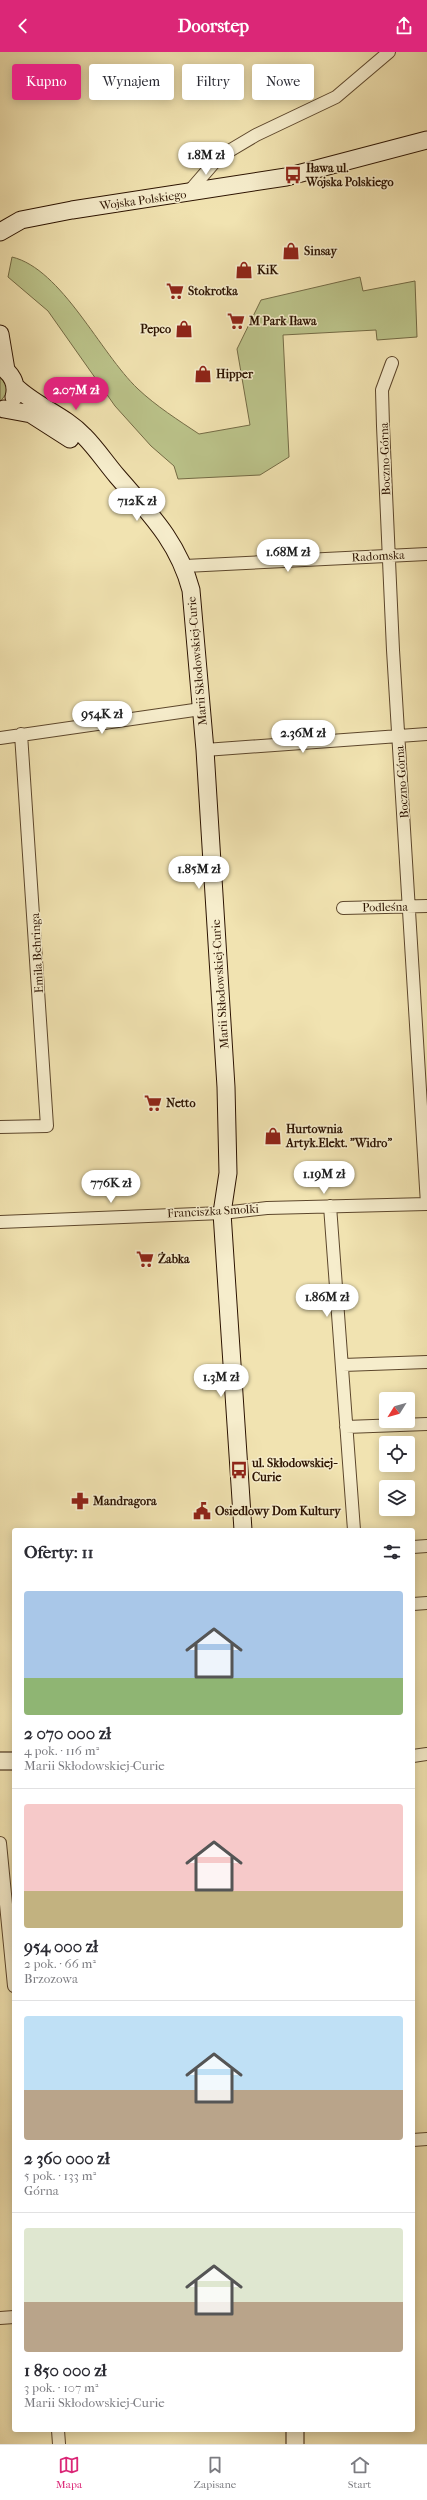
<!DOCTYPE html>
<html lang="pl">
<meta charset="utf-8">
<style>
body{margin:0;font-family:"IM FELL French Canon",serif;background:#f7f7f7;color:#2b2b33;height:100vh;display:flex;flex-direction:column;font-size:15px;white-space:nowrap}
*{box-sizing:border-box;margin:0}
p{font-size:13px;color:#7c7c81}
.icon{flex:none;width:22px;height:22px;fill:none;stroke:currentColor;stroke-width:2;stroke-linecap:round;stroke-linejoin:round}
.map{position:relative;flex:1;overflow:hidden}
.panel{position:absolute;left:12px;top:1476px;width:403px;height:904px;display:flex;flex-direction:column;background:#fff;border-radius:4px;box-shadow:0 2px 10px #0003}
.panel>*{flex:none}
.top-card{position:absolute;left:12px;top:12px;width:403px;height:36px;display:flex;gap:8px}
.needle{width:26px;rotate:233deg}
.fabs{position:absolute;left:379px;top:1340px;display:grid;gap:8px}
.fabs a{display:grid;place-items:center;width:36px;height:36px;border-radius:4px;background:#fff;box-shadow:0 2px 10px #0003;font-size:20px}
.price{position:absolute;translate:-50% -34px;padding:0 9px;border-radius:14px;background:#fff;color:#222;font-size:13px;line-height:26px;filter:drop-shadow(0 1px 2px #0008)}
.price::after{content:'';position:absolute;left:50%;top:24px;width:12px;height:9px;margin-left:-6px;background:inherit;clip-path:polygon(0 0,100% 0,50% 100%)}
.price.selected{background:#db2777;color:#fff}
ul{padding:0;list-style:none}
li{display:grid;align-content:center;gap:8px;height:212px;padding:0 12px}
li+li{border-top:1px solid #e1e1e2}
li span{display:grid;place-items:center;height:124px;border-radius:4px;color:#555}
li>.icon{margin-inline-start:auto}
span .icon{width:72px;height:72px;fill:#fffc;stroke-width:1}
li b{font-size:17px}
h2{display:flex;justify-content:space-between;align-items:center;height:48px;padding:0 12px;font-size:17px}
.tag{padding:0 14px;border-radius:4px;background:#fff;box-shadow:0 2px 10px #0003;font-size:14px;line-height:36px}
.tag.selected{background:#db2777;color:#fff}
header{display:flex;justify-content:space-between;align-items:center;height:52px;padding:0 12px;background:#db2777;color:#fff;font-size:18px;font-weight:700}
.tabs{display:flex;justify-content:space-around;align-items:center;height:56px;border-top:1px solid #e1e1e2;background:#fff;font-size:11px;color:#7c7c81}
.tabs a{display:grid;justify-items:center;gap:2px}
.tabs .selected{color:#db2777}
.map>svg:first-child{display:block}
.green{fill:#bbc38a;stroke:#746b45}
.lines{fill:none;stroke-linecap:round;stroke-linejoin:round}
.street-casing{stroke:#5d472c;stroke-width:14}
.secondary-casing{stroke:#2c1300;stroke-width:19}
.street{stroke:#f6edcc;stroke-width:12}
.secondary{stroke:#f6edcc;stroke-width:17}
.labels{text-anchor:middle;stroke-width:3;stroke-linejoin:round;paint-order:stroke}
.poi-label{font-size:12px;font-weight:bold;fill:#2c1300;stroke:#f6edcc;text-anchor:start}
.street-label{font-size:12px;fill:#2c1300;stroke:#f6edcc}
</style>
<header><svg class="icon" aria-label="back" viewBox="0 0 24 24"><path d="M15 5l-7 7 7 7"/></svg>Doorstep<svg class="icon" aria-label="share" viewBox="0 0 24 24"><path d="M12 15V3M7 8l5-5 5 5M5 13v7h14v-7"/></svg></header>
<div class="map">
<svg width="427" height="2392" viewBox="0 0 427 2392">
<rect width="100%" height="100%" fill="#f1e3b1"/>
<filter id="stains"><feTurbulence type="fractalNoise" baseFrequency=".005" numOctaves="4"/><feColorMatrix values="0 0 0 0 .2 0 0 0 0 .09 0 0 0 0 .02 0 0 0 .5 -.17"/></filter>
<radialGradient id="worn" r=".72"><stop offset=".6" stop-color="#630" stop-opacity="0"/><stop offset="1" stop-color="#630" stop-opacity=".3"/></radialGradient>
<!-- green -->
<path class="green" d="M12,205C62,217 100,301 138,337C156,354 178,368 199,382L250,373L237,297L261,248L360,225L363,239L415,229L417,285L377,288L376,278L283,283L289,405L260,423L178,427L174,414L151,394L115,354L48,259L8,225Z
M0,323L8,337L6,342L0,350Z"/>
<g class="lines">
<!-- street casing -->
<g class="street-casing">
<path id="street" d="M187,142L219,105L256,83L336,45L389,0
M392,311L382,338L383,374L393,598L427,1152
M185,514L427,502
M0,686L201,657
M205,698L427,682
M343,856L427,854
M0,1075L47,1074L21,682
M330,1154L354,1478
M0,1170L222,1161L267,1156L427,1152
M343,1313L427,1310
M346,1375L427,1372
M413,1495L427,1494
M413,1552L427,1551
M413,1704L427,1702
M0,1791L14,1934
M413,2088L427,2087
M0,2266L14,2265
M58,2378L59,2392"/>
</g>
<!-- secondary casing -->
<g class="secondary-casing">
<path id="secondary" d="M0,180L21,168L72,158L286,125L427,88
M0,282L6,318
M0,314C11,321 18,331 14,345
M15,334C35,354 64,363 84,384C96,396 106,411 117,424C149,461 178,489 191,538L205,698L226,1035L228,1121L222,1161L243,1478
M4,357L31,362L70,387
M0,1709H14
M295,2378V2392"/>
</g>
<!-- street -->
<use href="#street" class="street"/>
<!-- secondary -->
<use href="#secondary" class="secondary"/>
</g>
<!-- icons -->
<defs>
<g id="bus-bare" transform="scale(1.38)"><path d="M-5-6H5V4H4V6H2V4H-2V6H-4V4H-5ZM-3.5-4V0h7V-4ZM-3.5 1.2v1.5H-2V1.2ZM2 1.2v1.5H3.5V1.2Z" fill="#8f2418" stroke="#f6edcc" stroke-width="2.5" paint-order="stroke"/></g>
<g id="shop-bare" transform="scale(1.38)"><path d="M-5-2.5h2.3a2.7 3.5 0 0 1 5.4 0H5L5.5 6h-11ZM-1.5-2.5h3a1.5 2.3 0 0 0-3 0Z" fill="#8f2418" stroke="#f6edcc" stroke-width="2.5" paint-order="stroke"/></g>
<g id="supermarket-bare" transform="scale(1.38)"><path d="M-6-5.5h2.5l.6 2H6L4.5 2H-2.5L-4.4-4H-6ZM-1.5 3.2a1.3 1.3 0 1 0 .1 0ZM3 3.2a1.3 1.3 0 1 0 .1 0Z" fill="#8f2418" stroke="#f6edcc" stroke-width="2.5" paint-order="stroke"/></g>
<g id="pharmacy-bare" transform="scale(1.38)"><path d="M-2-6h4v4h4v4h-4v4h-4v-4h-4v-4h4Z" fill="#8f2418" stroke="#f6edcc" stroke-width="2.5" paint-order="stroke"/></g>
<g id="civic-bare" transform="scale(1.38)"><path d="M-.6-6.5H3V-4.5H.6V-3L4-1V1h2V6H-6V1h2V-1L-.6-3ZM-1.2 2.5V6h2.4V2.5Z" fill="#8f2418" stroke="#f6edcc" stroke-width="2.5" paint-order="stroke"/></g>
</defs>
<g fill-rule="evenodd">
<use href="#bus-bare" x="293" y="123"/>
<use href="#shop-bare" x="291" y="199"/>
<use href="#shop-bare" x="244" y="218"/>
<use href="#supermarket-bare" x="175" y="239"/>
<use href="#supermarket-bare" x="236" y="269"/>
<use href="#shop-bare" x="184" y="277"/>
<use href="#shop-bare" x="203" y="322"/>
<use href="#supermarket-bare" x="153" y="1051"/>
<use href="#shop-bare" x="273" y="1084"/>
<use href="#supermarket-bare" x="145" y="1207"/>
<use href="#bus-bare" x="239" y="1418"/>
<use href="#pharmacy-bare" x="80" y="1449"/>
<use href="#civic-bare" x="202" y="1459"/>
</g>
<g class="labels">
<!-- poi labels -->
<g class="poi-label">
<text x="306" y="120">Iława ul.<tspan x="306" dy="14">Wojska Polskiego</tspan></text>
<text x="304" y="203">Sinsay</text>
<text x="257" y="222">KiK</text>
<text x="188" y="243">Stokrotka</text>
<text x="249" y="273">M Park Iława</text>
<text x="171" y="281" text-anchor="end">Pepco</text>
<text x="216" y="326">Hipper</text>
<text x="166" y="1055">Netto</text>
<text x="286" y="1081">Hurtownia<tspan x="286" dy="14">Artyk.Elekt. "Widro"</tspan></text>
<text x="158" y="1211">Żabka</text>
<text x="252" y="1415">ul. Skłodowskiej-<tspan x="252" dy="14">Curie</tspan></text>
<text x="93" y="1453">Mandragora</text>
<text x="215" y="1463">Osiedlowy Dom Kultury</text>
</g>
<!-- street labels -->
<g class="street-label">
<text transform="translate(143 148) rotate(-8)" y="4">Wojska Polskiego</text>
<text transform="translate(385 407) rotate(-92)" y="4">Boczno-Górna</text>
<text transform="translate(378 504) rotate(-3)" y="4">Radomska</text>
<text transform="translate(197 609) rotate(-95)" y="4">Marii Skłodowskiej-Curie</text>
<text transform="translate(402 730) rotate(-94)" y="4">Boczno-Górna</text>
<text transform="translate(385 855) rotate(-1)" y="4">Podleśna</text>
<text transform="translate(37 901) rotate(-93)" y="4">Emila Behringa</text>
<text transform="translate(220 932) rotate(-94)" y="4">Marii Skłodowskiej-Curie</text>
<text transform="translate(213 1159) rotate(-3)" y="4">Franciszka Smolki</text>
</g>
</g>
<rect width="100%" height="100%" filter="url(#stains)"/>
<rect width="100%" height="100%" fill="url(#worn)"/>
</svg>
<div class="fabs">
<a><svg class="needle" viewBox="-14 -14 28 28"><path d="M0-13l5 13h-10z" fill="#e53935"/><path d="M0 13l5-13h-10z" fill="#7c7c81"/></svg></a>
<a><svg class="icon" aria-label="locate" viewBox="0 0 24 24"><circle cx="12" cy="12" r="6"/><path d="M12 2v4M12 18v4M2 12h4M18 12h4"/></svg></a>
<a><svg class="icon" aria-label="layers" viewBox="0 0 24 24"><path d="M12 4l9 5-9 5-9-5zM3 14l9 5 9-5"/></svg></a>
</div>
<b class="price" style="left:206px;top:124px">1.8M zł</b>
<b class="price selected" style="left:76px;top:359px">2.07M zł</b>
<b class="price" style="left:137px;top:470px">712K zł</b>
<b class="price" style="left:288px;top:521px">1.68M zł</b>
<b class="price" style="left:102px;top:683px">954K zł</b>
<b class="price" style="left:303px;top:702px">2.36M zł</b>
<b class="price" style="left:199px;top:838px">1.85M zł</b>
<b class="price" style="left:324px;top:1143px">1.19M zł</b>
<b class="price" style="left:111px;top:1152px">776K zł</b>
<b class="price" style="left:327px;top:1266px">1.86M zł</b>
<b class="price" style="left:221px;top:1346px">1.3M zł</b>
<div class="top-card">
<a class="tag selected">Kupno</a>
<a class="tag">Wynajem</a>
<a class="tag">Filtry</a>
<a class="tag">Nowe</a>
</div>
<section class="panel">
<h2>Oferty: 11<svg class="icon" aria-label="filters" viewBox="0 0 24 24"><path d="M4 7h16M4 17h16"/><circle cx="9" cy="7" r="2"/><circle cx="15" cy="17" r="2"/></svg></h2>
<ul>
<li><span style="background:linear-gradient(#a9c7e8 70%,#8fb573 0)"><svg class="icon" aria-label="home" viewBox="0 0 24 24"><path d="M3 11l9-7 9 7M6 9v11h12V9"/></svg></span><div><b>2 070 000 zł</b><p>4 pok. · 116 m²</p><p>Marii Skłodowskiej-Curie</p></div></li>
<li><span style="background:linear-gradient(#f6c9c9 70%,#c2b280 0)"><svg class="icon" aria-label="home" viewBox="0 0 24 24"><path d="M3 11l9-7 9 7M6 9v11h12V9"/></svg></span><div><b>954 000 zł</b><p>2 pok. · 66 m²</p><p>Brzozowa</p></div></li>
<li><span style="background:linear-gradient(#bfe0f5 60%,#b9a48a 0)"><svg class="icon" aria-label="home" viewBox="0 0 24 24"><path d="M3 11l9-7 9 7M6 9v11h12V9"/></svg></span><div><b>2 360 000 zł</b><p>5 pok. · 133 m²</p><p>Górna</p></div></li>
<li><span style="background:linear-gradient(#dfe7d0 60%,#b9a48a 0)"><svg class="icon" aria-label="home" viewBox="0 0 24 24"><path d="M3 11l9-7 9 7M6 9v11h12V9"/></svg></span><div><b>1 850 000 zł</b><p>3 pok. · 107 m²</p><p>Marii Skłodowskiej-Curie</p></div></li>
</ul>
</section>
</div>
<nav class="tabs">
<a class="selected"><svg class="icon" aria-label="map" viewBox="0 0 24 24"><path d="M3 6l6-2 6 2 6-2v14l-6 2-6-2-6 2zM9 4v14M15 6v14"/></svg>Mapa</a>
<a><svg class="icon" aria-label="saved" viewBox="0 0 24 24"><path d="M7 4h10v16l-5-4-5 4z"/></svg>Zapisane</a>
<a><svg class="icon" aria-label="home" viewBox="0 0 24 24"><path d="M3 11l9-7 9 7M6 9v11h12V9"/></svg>Start</a>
</nav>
